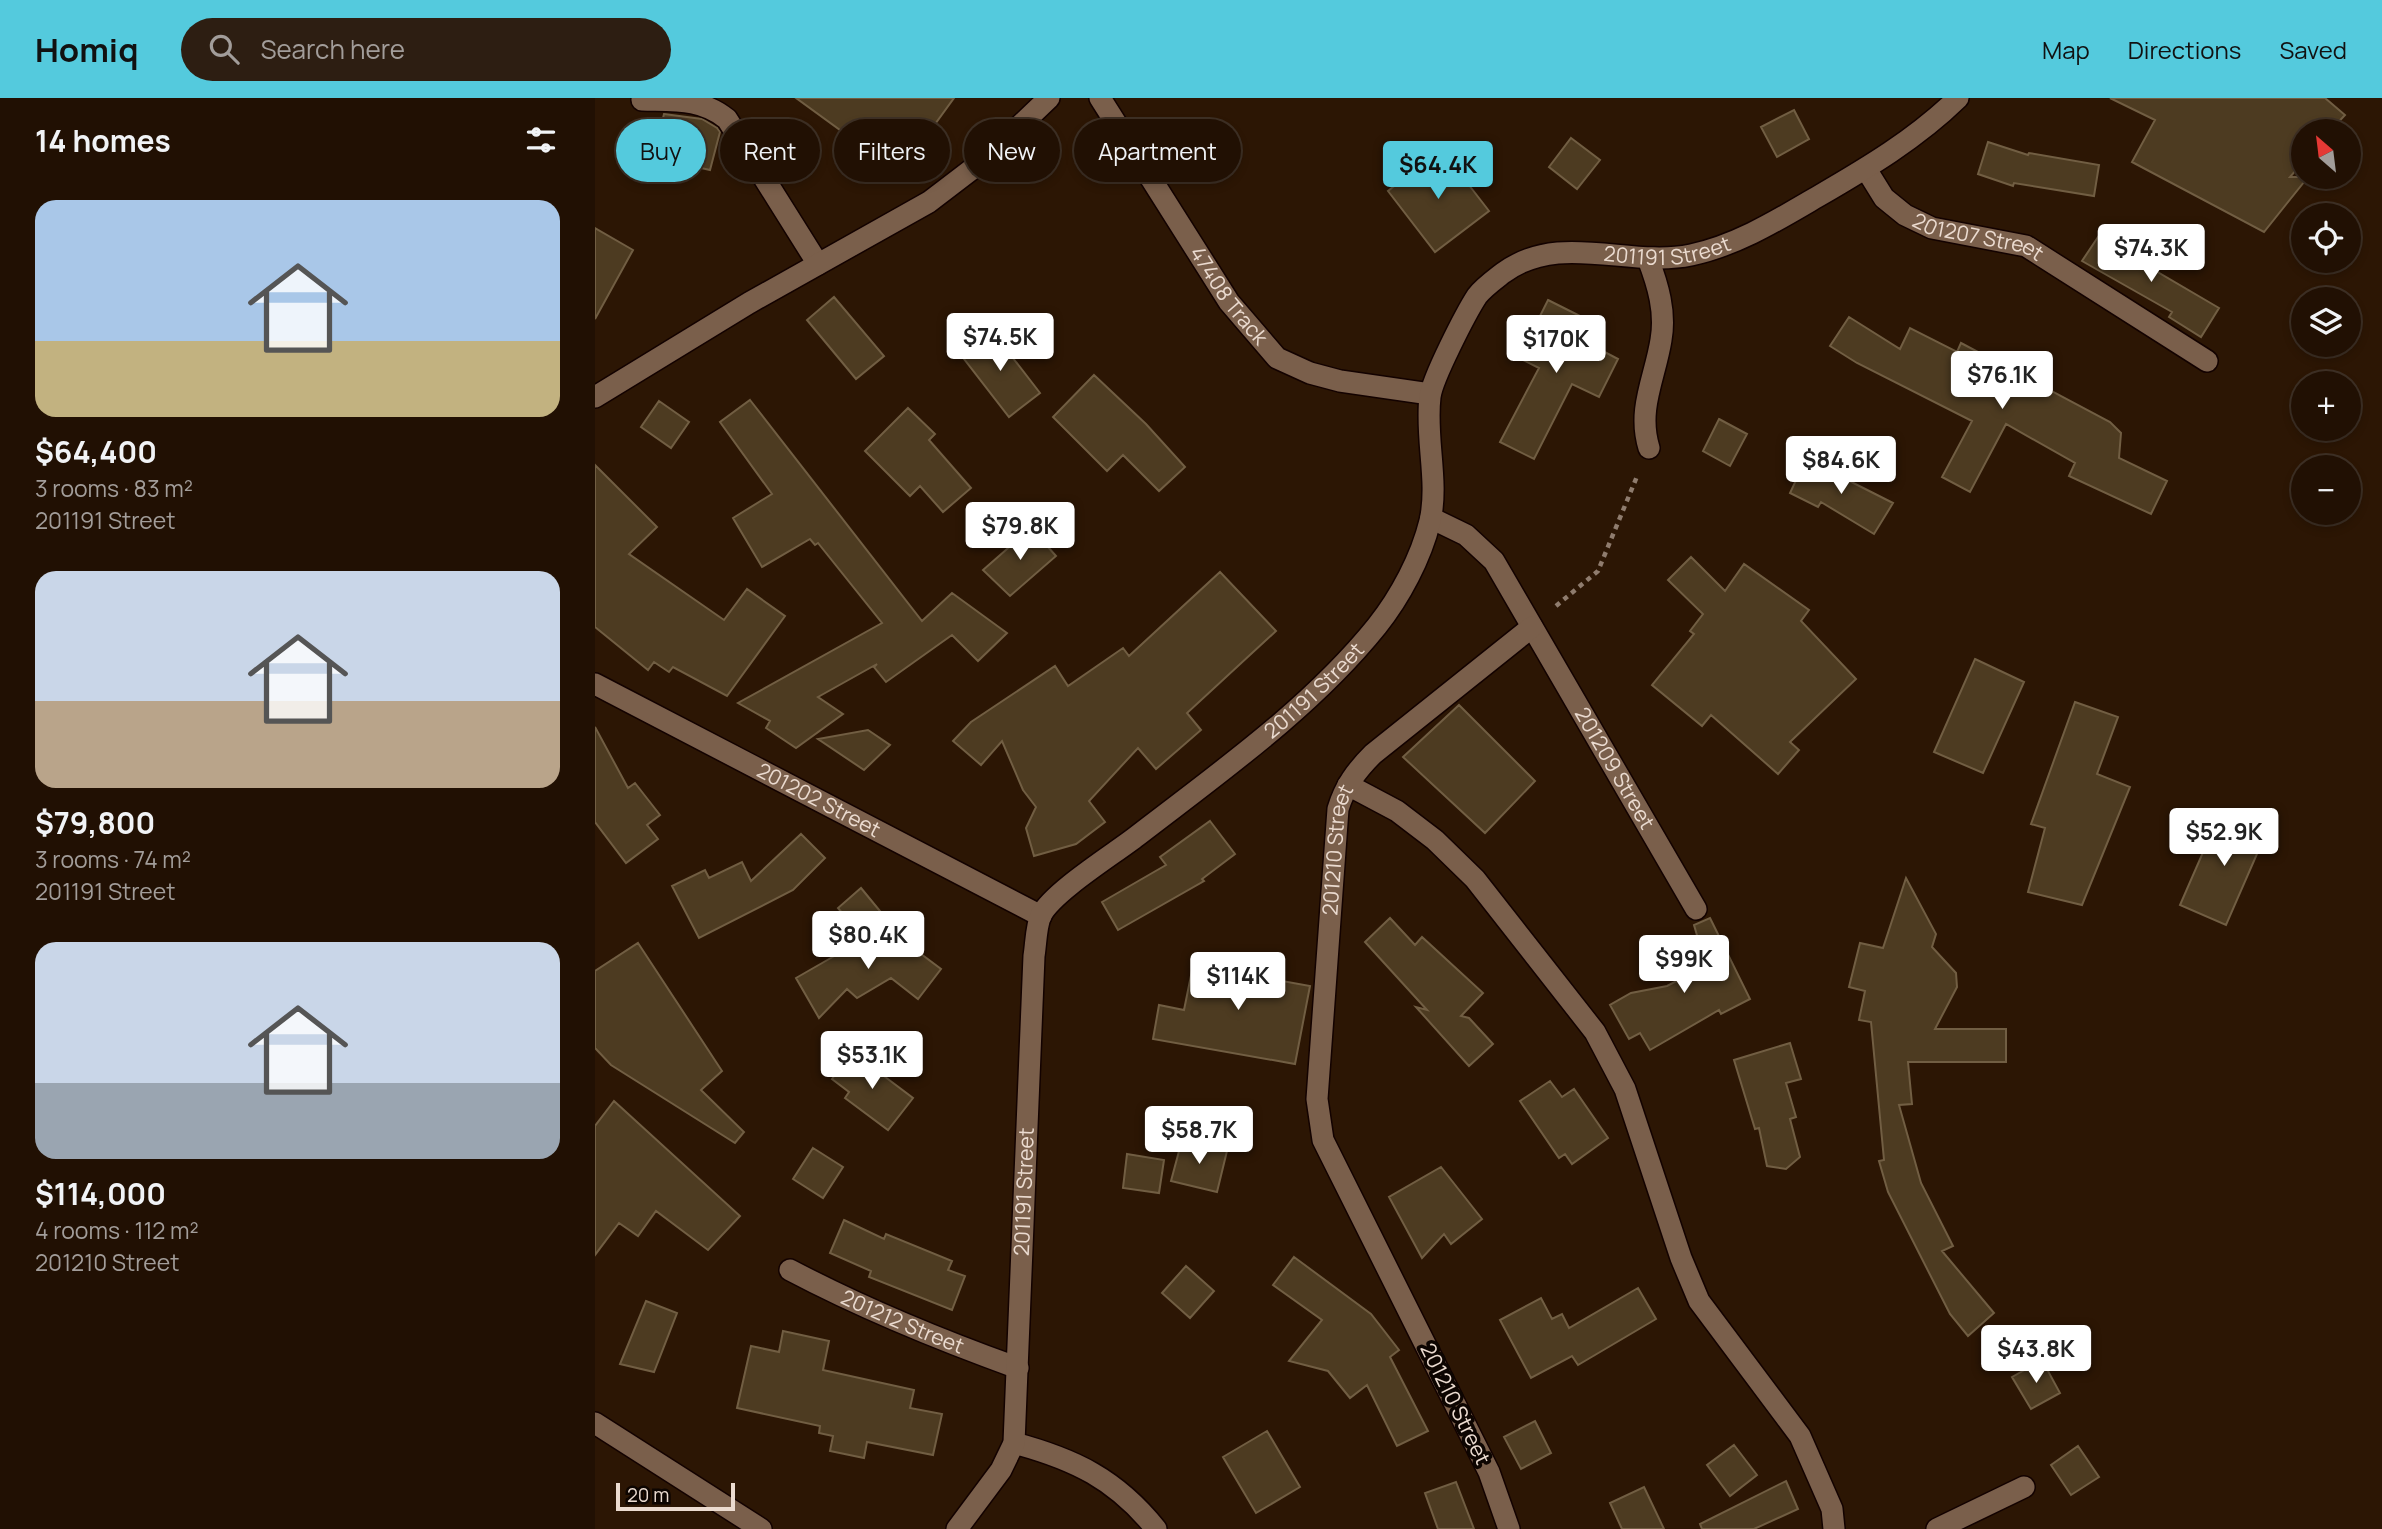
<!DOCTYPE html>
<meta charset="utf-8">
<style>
body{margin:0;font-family:Manrope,sans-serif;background:#2d1e12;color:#f1f3f6;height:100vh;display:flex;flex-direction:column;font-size:26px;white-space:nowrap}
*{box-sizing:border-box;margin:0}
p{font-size:23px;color:#a29d9a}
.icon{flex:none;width:38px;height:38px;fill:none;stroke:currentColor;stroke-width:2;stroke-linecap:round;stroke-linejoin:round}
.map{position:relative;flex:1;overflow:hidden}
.side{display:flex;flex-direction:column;background:#211003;width:595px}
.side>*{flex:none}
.guide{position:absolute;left:21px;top:21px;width:665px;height:63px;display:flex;gap:14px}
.needle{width:46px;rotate:332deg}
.controls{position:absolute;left:1696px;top:21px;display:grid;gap:14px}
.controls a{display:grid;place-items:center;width:70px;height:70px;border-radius:50%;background:#211003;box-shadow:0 4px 10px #0003,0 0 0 2px #3e3025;font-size:35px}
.scale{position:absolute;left:21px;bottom:18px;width:119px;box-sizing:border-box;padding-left:7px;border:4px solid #ebdbd0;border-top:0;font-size:19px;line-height:24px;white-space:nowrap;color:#ebdbd0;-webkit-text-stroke:5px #0d0501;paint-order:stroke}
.price{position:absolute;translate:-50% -60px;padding:0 16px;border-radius:7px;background:#fff;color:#222;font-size:23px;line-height:46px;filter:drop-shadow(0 2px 4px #0008)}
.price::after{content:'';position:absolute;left:50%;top:42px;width:21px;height:16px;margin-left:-10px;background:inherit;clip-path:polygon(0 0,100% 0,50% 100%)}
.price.on{background:#54cadd;color:#111}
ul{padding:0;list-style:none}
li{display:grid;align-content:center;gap:14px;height:371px;padding:0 35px}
li span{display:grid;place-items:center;height:217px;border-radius:21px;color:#555}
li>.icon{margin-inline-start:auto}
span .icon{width:126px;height:126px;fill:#fffc;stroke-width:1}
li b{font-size:30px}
h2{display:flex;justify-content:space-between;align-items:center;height:84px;padding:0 35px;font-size:30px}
.tag{padding:0 24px;border-radius:32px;background:#211003;box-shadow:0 4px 10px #0003,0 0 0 2px #3e3025;font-size:24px;line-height:63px}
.tag.on{background:#54cadd;color:#111}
header{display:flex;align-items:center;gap:42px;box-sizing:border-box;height:98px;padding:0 35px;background:#54cadd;color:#111}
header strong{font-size:33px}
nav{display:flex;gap:38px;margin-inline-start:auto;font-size:24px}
.search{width:490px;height:63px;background:#2d1e12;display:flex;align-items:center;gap:18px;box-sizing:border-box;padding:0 24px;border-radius:38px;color:#a29d9a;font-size:26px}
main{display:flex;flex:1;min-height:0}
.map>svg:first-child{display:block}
.building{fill:#4d3b21;stroke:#715e43;stroke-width:2}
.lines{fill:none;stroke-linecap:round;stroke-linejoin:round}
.minor-casing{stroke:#130200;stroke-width:24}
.path{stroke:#8f7c6e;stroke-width:4.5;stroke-dasharray:5 5;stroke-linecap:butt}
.minor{stroke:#7a5f4b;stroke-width:21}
.labels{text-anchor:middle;stroke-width:7;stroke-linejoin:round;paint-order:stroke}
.street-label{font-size:21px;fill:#ebdbd0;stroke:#0d0501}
</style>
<header>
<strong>Homiq</strong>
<div class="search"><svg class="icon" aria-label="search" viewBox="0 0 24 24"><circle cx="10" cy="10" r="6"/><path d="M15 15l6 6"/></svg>Search here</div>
<nav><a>Map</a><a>Directions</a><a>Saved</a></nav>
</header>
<main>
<section class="side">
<h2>14 homes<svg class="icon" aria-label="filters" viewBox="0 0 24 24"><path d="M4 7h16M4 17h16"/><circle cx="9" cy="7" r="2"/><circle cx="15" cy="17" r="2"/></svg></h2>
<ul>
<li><span style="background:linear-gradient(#a9c7e8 65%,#c2b280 0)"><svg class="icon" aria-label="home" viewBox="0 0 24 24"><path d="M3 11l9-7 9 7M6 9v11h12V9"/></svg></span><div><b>$64,400</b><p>3 rooms · 83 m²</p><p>201191 Street</p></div></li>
<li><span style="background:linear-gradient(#c9d6e8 60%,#b9a48a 0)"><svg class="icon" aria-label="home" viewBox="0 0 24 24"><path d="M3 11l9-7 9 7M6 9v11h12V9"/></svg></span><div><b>$79,800</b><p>3 rooms · 74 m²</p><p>201191 Street</p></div></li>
<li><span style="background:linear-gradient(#c9d6e8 65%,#9aa5b1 0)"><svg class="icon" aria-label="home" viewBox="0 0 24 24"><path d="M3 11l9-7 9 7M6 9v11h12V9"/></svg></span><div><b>$114,000</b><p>4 rooms · 112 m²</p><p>201210 Street</p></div></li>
</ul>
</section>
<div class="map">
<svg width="1787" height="1431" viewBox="0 0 1787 1431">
<rect width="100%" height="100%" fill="#2c1604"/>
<!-- building -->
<path class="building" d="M201,0H359L322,51L318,49L300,72Z
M1515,0H1730L1750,17L1735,33H1708V64L1695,79H1713L1669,134L1537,64L1560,22Z
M1199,12L1214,41L1182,59L1166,29Z
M69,16L107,21L122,30L125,34L115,72L58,59Z
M976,40L1005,62L982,91L954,69Z
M1393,44L1433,57L1434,55L1504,67L1499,98L1419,85L1418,88L1383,76Z
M846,51L894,113L840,154L793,93Z
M0,130L38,152L0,221Z
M1505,136L1564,167L1561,173L1624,210L1606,239L1574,219L1577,214L1487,163Z
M239,199L289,258L261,281L212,222Z
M953,202L991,221L986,232L1009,243L1004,251L1023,261L1004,299L977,286L939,361L905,344L944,270L924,260Z
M1254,219L1305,251L1315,230L1362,254L1366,245L1515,324L1526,335L1524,360L1572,383L1556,416L1474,378L1480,365L1411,326L1375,394L1347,379L1377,323L1262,265L1235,248Z
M394,229L445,295L414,319L366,257Z
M499,277L551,326L590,369L564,393L528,357L512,373L458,319Z
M155,302L327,523L357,495L412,535L383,563L357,537L291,584L279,569L282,566L223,599L248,616L201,650L171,630L175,623L143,605L287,525L223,445L220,447L215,441L167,469L138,420L177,396L125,324Z
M64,303L94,324L76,350L46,329Z
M313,310L340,336L334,342L376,390L348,414L325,388L315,398L270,353Z
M1124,321L1152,336L1135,368L1108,353Z
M1211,361L1298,405L1279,436L1226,404L1223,409L1195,395Z
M0,367L62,429L34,456L129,522L152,491L190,518L132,598L78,569L74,574L59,564L53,572L0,529Z
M436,430L461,458L415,498L388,472Z
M1096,459L1130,493L1149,466L1214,512L1206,523L1261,581L1195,644L1204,652L1183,676L1116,617L1107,628L1057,587L1099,536L1095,533L1108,516L1073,482Z
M625,474L681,533L592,615L606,632L561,671L543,650L494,703L510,724L481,746L439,758L431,730L441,709L428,692L407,643L386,667L358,643L376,624L460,568L473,588L528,550L534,558Z
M1380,561L1429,584L1388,675L1339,654Z
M1480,604L1523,619L1502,676L1535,689L1487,807L1433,794L1450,730L1436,726Z
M864,607L940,683L890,735L808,659Z
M0,629L33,690L40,685L65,717L52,727L63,741L31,765L0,724Z
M273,632L295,647L269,672L223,641Z
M1626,713L1672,733L1631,827L1585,807Z
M615,723L640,756L607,781L609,783L523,832L507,804L571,767L565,759Z
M206,736L230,760L198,792L104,840L77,788L110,772L114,780L147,764L156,783Z
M1311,780L1341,836L1337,849L1361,875L1362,889L1340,931H1411V964H1313L1317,1006L1304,1007L1326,1085L1358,1148L1347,1153L1399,1215L1373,1238L1355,1216L1293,1094L1284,1063L1289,1062L1276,924L1264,922L1270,893L1254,889L1265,845L1288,850Z
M266,790L289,818L266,838L243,810Z
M795,820L820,847L827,839L888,895L866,918L874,920L898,946L874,968L821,909L832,912L770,844Z
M1115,820L1155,901L1126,916L1124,912L1055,952L1045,935L1034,941L1015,907L1036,895L1072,888L1111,868L1099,827Z
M290,829L346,871L323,901L296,880L262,900L252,891L224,920L201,880Z
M43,845L127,973L106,992L149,1034L140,1045L16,967L0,950V873Z
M600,858L689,875L687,883L715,888L700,966L558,941L564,907L589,912Z
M1195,945L1206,981L1191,985L1201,1019L1195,1021L1205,1059L1191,1071L1172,1068L1164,1030L1160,1031L1139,962Z
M257,954L318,1000L293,1032L250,1000L254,994L237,981Z
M955,983L967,999L979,991L1013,1040L977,1066L970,1056L964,1060L925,1003Z
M19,1003L145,1118L113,1152L61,1113L43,1138L24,1125L0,1157V1028Z
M587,1042L632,1053L622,1094L576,1083Z
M218,1050L248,1069L228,1100L198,1081Z
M532,1056L569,1062L564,1095L528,1090Z
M846,1069L887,1121L856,1146L849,1136L827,1160L794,1099Z
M249,1122L289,1141L291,1136L357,1163L353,1172L370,1178L357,1212L274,1179L276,1173L235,1155Z
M699,1159L776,1216L804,1252L795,1259L833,1333L802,1348L772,1287L755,1300L733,1273L694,1263L727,1222L678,1187Z
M591,1168L619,1193L595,1220L567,1195Z
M1043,1190L1061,1221L983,1267L977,1258L936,1280L905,1222L946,1200L957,1221L967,1216L974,1230Z
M51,1203L82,1215L59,1274L25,1266Z
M188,1233L234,1243L228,1272L319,1292L315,1310L347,1316L338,1357L272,1344L269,1360L235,1353L238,1338L224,1335L225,1328L142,1310L156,1248L184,1254Z
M1447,1262L1465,1295L1436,1311L1417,1279Z
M940,1323L956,1355L926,1371L909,1339Z
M672,1333L705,1389L661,1415L628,1359Z
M1139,1347L1162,1377L1135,1398L1112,1367Z
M1483,1348L1504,1379L1476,1397L1456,1367Z
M1191,1383L1203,1411L1159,1431H1107L1105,1426Z
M861,1384L879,1431H843L830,1395Z
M1049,1389L1069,1431H1027L1015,1405Z"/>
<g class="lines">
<!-- minor casing -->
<g class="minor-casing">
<g id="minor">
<path id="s1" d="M505,0L634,204L682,260L715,275L745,283L835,296"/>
<path d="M47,2C79,3 106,0 132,21L223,166"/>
<path id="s2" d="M1271,71L1289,100L1310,117L1337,130L1431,148L1612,263"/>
<path d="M1053,161C1063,187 1071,214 1066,242C1060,280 1042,311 1054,350"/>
<path d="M0,299L154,205L334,104L389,62L454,0"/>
<path id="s3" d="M836,420L871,437L899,463L1101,811"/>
<path id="s4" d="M0,586L446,818"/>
<path d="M753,687L802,713L840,742L880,781L1000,934L1030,991L1086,1160L1104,1203L1205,1338L1237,1411L1239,1431"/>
<path id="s5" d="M195,1172C269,1211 345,1242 423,1270"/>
<path d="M0,1325L166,1431"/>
<path d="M419,1345C479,1361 521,1381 561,1431"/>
<path id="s6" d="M362,1431L406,1372L419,1345L439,858C441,846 441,828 446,817C459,793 519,756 542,738C625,674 716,610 782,528C805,499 826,460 835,423C844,383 830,340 835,299C837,281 871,215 882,198C888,190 899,182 908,175C965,133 1033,170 1096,157C1142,147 1181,123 1222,99C1272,70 1321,41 1363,0"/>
<path id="s7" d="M914,1431L894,1374L728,1042L722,1001L743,711C750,688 761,673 778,656L937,529"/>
<path d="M1342,1431L1429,1389"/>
</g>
</g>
<!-- path -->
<path class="path" d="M961,508L1003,473L1043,376"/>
<!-- minor -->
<use href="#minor" class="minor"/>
</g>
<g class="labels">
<!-- street labels -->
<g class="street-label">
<text dy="7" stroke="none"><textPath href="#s2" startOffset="138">201207 Street</textPath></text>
<text dy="7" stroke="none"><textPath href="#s6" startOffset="1636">201191 Street</textPath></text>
<text dy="7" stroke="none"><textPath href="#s1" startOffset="236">47408 Track</textPath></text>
<text dy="7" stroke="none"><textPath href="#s6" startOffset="987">201191 Street</textPath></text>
<text dy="7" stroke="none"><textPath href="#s3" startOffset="317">201209 Street</textPath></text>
<text dy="7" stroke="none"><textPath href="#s4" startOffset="252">201202 Street</textPath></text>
<text dy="7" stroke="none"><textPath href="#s7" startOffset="723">201210 Street</textPath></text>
<text dy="7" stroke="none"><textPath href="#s6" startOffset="355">201191 Street</textPath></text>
<text dy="7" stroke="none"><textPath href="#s5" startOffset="124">201212 Street</textPath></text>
<text transform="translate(860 1306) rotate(64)" y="7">201210 Street</text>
</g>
</g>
</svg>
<div class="controls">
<a><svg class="needle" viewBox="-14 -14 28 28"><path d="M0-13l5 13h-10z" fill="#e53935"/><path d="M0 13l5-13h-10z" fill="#a29d9a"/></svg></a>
<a><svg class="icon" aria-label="locate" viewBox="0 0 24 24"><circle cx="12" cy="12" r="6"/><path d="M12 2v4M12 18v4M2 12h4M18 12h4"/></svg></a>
<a><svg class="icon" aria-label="layers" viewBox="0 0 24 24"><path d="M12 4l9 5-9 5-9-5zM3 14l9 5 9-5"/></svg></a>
<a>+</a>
<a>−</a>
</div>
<div class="scale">20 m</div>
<b class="price on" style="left:843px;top:103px">$64.4K</b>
<b class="price" style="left:1556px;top:186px">$74.3K</b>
<b class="price" style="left:405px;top:275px">$74.5K</b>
<b class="price" style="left:961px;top:277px">$170K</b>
<b class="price" style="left:1407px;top:313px">$76.1K</b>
<b class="price" style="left:1246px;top:398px">$84.6K</b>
<b class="price" style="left:425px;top:464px">$79.8K</b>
<b class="price" style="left:1629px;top:770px">$52.9K</b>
<b class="price" style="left:273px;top:873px">$80.4K</b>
<b class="price" style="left:1089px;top:897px">$99K</b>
<b class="price" style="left:643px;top:914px">$114K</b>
<b class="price" style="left:277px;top:993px">$53.1K</b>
<b class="price" style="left:604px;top:1068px">$58.7K</b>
<b class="price" style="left:1441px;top:1287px">$43.8K</b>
<div class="guide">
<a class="tag on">Buy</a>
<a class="tag">Rent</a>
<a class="tag">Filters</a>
<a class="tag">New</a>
<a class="tag">Apartment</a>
</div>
</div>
</main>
